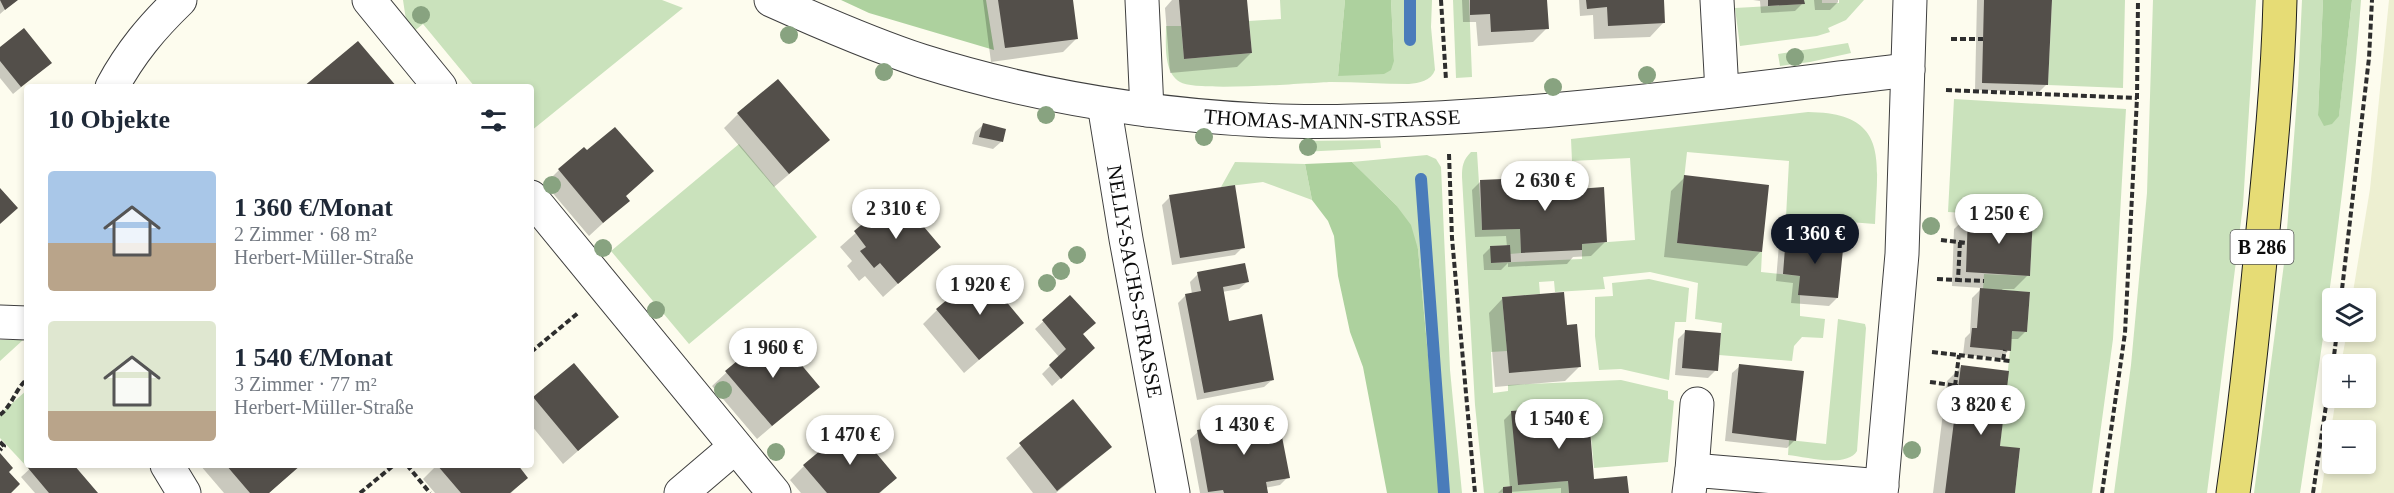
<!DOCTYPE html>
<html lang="de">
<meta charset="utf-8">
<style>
body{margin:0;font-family:Georgia,serif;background:#f6f6f7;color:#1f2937;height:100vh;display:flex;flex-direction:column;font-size:22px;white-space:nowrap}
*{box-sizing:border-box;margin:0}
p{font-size:20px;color:#747a83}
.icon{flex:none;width:33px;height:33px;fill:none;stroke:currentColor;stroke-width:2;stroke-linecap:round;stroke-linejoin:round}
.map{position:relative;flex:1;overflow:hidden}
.details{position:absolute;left:24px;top:84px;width:510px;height:384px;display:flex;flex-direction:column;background:#fff;border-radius:6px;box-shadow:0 3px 9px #0003}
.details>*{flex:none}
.tools{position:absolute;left:2322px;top:288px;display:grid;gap:12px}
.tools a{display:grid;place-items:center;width:54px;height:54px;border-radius:6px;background:#fff;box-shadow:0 3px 9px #0003;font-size:30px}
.price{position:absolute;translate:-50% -51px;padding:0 14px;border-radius:21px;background:#fff;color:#222;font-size:20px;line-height:39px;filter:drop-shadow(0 2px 3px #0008)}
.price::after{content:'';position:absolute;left:50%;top:36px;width:18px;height:14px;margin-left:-9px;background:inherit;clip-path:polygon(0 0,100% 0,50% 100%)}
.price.active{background:#111827;color:#fff}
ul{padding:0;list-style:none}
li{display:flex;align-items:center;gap:18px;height:150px;padding:0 24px}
li span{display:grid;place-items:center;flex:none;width:168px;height:120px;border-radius:6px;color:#555}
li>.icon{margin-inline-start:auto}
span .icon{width:72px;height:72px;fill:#fffc;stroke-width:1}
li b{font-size:26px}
h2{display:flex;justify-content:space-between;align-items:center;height:72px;padding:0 24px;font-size:26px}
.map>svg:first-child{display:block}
.farmland{fill:#edefd1;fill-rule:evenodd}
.green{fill:#cae2bc}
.forest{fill:#add19e}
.shadow{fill:#0003}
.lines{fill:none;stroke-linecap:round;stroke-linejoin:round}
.stream{stroke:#4a7cba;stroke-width:12}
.building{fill:#534f4a}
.street-casing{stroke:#3f3f3f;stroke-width:35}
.primary-casing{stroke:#1d1d1d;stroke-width:35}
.path{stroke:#2e2e2e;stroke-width:4;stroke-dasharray:6 3;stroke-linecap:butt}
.street{stroke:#fff;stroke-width:33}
.primary{stroke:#e6dc75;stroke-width:33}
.tree{fill:#88a380}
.labels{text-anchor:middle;stroke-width:6;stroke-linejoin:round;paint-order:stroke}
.shield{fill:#fff;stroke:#555;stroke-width:1.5}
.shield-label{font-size:20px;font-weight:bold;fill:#0c0c0c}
.street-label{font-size:21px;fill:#0c0c0c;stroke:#fff}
</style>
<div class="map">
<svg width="2394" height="493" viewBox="0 0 2394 493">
<rect width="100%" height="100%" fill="#fdfcee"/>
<!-- farmland -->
<path class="farmland" d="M2389,0H2394V493H2321L2336,398H2366V364H2341L2347,332H2366V298H2352L2370,189ZM2332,430H2366V464H2332Z"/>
<!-- green -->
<path class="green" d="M403,0H662L683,8L531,131V87H475L423,24L413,32L406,20Z
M1280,0H1345L1338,76L1394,61L1391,0H1432L1431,27L1435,70C1431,81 1419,83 1409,84C1383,84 1357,82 1331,82C1305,83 1196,92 1180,82C1163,72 1166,43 1166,26H1181L1184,59L1252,53L1249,21L1281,19Z
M1453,0H1469L1472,77L1456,78Z
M1804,0H1822V3H1839V0H1864L1846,20L1828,28L1830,32L1817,36L1740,46L1735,8L1804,4Z
M2052,0H2125L2123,88L2048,85Z
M2153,0H2256L2243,205L2207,493H2114L2131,365L2147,193Z
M2302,0H2323L2318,115H2339L2352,0H2361C2349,165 2325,329 2300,493H2254L2285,256L2298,85Z
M1848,43L1851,53L1810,62L1780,66L1778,54Z
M1954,99L2126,109L2113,339L2092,493H2015L2020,449L2000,446L2012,331L2027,332L2030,292L1983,289L1984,274L2030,276L2033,217L1948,212Z
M1808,112C1891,113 1877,161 1875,224L1786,217L1789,161L1687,152L1677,243L1762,252L1761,272L1800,276V316L1825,319L1823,338L1802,337L1794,346L1792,361L1719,355L1722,323L1695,319L1698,283L1650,272L1603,277L1605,289L1555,292L1554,281L1539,282L1540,294L1502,297L1507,351L1491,352L1493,393L1508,391V385L1621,380L1668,391V399L1674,401L1668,462L1594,468L1588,405L1512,411L1518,485L1568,481L1569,493H1512L1511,486L1503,487V493H1484L1475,405L1462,177C1462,166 1463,160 1471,152H1477L1482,230L1520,229L1521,253L1510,254L1509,245L1491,246V263L1582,259V244L1635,240L1630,158L1572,161L1571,139Z
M1380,140L1381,148L1301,152V141Z
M739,144L817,237L689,344L611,251Z
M1427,155L1436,159L1441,167L1450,370L1462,493H1441L1418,249L1396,205L1352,162Z
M1235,162L1305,164L1312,200L1263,182L1221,187Z
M1649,279L1689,288L1686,322H1675L1669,380L1621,369L1599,370L1595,336V297L1613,296L1612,283Z
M1838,319L1865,324L1866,328L1857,451C1847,468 1806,457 1788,455L1789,440L1826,444Z
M0,340H23L0,361Z
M27,390V465H31L28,468L0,438V414Z"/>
<!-- forest -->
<path class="forest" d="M841,0H986L994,50L869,13Z
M1345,0H1391L1394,61L1391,70L1384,74L1338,76Z
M2323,0H2352L2339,116L2332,124L2324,126L2318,115Z
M1352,162L1396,205L1411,225L1418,249L1441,493H1387L1363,367L1350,332L1338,276L1334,236L1328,221L1312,200L1305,164Z"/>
<!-- shadow -->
<path class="shadow" d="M0,0H16L0,14Z
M983,0H1072L1077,38L1063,52L991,62Z
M1172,0H1246L1251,53L1237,67L1170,73L1165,8Z
M1462,0H1546L1547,28L1533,42L1478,46L1476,22H1463Z
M1579,0H1663L1664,22L1650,37L1594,39L1593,15L1580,16Z
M1753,0H1803V3L1795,11L1761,13L1760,1Z
M1814,0H1838V2L1830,10H1815Z
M1977,0H2050L2047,84L2039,92L1975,90Z
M0,49L42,70L13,94L0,78Z
M738,114L813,154L774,187L724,128Z
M983,125L1004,130L1001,142L993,149L972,144L975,132Z
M559,170L624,197L627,201L589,236L545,184Z
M1685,177L1761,251L1747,266L1664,257L1671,191Z
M1480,182L1576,190L1606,241L1591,256L1573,257L1567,264L1508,267V263L1501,270H1484L1483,255L1491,247H1507L1506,236L1475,237L1472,190Z
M896,197L939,247L883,297L865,276L859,281L847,266L852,261L840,247Z
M1170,197L1243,247L1235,255L1172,265L1162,205Z
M1969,215L2028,275L2014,289H2002L2026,331L2018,339H2010L2009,350L2002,358L1963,355L1965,338L1970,333L1972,298L1982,288L1952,286L1954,229Z
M1787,236L1837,298L1829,306L1791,303L1793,283L1776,281L1779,244Z
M1198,274L1247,282L1239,289L1222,292L1228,322L1272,380L1264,387L1197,400L1178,303L1186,295L1192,294L1190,282Z
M1070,297L1086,355L1052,386L1042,374L1059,357L1035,329Z
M1503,298L1565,327L1579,367L1565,381L1495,387L1489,313Z
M937,310L1022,323L964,373L923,324Z
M1686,331L1716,370L1708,378L1675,375L1678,339Z
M1740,366L1795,440L1787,448L1725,441L1732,373Z
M1961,367L1998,447L2013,493H1933L1947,381Z
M727,372L818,387L757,439L712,386Z
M534,398L617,417L563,464L531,425V401Z
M1073,401L1110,447L1056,493H1033L1006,458Z
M1512,412L1593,480L1627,493H1561V488L1498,493L1503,488H1510L1504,420Z
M1198,432L1288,477L1280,485L1265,488L1266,493H1200L1190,439Z
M34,465H72L96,493H35L21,477Z
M200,465H300L269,493H224Z
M437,465H516L526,478L511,493H435L423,479Z
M804,466L895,478L880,493H801L790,480Z"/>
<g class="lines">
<!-- stream -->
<path class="stream" d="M1410,0V40
M1421,179L1444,493"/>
</g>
<!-- building -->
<path class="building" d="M0,0H18L5,10Z
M998,0H1073L1078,39L1005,48Z
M1179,0H1247L1252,53L1184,59Z
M1470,0H1547L1549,29L1491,32L1490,14L1470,15Z
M1586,0H1664L1665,23L1608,26L1607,7L1587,9Z
M1768,0H1804L1805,4L1768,6Z
M1984,0H2052L2048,85L1982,83Z
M24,28L52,63L21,87L0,61V47Z
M358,41L397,87H303L328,66Z
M778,79L830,140L789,174L737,113Z
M983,123L1006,129L1003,142L979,137Z
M615,127L654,171L626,196L630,201L603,223L558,169L584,147L587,150Z
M1684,175L1769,185L1762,252L1677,243Z
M1577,176V189L1604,187L1607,242L1582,244V250L1521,253L1520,229L1482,230L1480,180Z
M1235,185L1245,248L1180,258L1169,195Z
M0,188L18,208L0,224Z
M897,195L941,247L898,284L880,263L874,268L860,251L866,247L854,231Z
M1968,214L2033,217L2030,276L1966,272Z
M1786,235L1844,240L1838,298L1798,295L1800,276L1783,274Z
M1510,245L1511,262L1491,263L1490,246Z
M1245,263L1249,282L1223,287L1229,321L1262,314L1274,380L1204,393L1185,294L1201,291L1197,272Z
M981,271L1024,323L979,360L936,309Z
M1980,288L2030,292L2027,332L2012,331L2011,351L1970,347L1972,328H1977Z
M1564,292L1567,325L1577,324L1581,367L1509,373L1502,297Z
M1070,295L1096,323L1083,334L1095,348L1061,379L1049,365L1066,349L1042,320Z
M1685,330L1721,333L1718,371L1682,368Z
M773,331L820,387L772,426L725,371Z
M574,363L619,417L578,451L533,397Z
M1739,364L1804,371L1796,441L1732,433Z
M1961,365L2009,371L2000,446L2020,448L2015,493H1945Z
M1073,399L1112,447L1057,491L1019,443Z
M1588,404L1594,479L1627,476L1629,493H1569L1568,481L1518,485L1511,411Z
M1278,416L1290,478L1266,482L1268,493H1224L1223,490L1208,492L1197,430Z
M852,424L897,478L879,493H827L803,465Z
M0,453L13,468L9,472L20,484L11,493H0Z
M31,465H74L98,493H49L28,468Z
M226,465H301L269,493H250Z
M437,465H518L528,478L510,493H461Z
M1512,486V493H1503V487Z"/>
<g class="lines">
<!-- street casing -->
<g class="street-casing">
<g id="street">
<path d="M369,0L440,87"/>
<path id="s1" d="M771,0C820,22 870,44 922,61C1030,95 1145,114 1259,120C1311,123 1364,121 1416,119C1581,112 1744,89 1908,70"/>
<path d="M1142,0L1147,110"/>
<path d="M1717,0L1722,92"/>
<path d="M112,87C131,52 152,27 180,0"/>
<path id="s2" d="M1104,104L1126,239L1173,493"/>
<path d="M531,197L774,493"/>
<path d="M0,322L27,323"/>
<path d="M167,465L184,493"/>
<path d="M1692,470L1697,404"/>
<path d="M681,493L735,447"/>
<path d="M1689,493L1692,470L1882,486"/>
<path d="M1881,493L1902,254L1910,0"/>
</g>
</g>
<!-- primary casing -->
<g class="primary-casing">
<path id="primary" d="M2233,493C2245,409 2254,325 2262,240C2270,160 2278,80 2280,0"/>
</g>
<!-- path -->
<path class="path" d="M1441,0L1446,80
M1951,39H1983
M1946,90L2137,98
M1449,154L1452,238L1475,493
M1941,240L1967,243
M1960,242L1958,280L1984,281
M1937,279L1958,280
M2341,298L2369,58L2372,0
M531,352L578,313
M1932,352L2010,361
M2003,360L2005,350
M2333,364L2337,332
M1930,382L1958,386
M1955,386L1959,355
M0,415C14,403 14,391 27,379
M0,442L4,446L0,450
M407,465L430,493
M360,493L394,465
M2102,493L2125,333L2137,98L2138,0
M2313,493L2332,365"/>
<!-- street -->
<use href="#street" class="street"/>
<!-- primary -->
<use href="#primary" class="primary"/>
</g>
<!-- trees -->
<g class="tree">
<circle cx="421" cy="15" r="9"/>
<circle cx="789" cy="35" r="9"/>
<circle cx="1795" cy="57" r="9"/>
<circle cx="884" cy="72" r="9"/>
<circle cx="1647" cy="75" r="9"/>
<circle cx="1553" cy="87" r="9"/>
<circle cx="1046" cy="115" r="9"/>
<circle cx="1204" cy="137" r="9"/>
<circle cx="1308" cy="147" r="9"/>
<circle cx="552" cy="185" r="9"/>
<circle cx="1931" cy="226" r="9"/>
<circle cx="603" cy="248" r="9"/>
<circle cx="1077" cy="255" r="9"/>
<circle cx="1061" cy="271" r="9"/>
<circle cx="1047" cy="283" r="9"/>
<circle cx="656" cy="310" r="9"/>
<circle cx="723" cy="390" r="9"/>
<circle cx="1912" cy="450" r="9"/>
<circle cx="776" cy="452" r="9"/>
</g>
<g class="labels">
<!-- shield labels -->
<rect class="shield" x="2230.5" y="230" width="63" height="34" rx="4.5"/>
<g class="shield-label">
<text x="2262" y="254">B 286</text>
</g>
<!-- street labels -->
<g class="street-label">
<text dy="7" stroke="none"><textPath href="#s1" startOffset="579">THOMAS-MANN-STRASSE</textPath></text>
<text dy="7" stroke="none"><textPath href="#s2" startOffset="180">NELLY-SACHS-STRASSE</textPath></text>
</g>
</g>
</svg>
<div class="tools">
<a><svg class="icon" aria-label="layers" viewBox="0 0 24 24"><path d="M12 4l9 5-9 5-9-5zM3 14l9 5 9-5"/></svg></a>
<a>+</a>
<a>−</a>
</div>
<b class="price" style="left:1545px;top:212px">2 630 €</b>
<b class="price" style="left:896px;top:240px">2 310 €</b>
<b class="price" style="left:1999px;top:245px">1 250 €</b>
<b class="price active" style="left:1815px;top:265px">1 360 €</b>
<b class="price" style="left:980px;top:316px">1 920 €</b>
<b class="price" style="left:773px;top:379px">1 960 €</b>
<b class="price" style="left:1981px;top:436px">3 820 €</b>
<b class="price" style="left:1559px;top:450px">1 540 €</b>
<b class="price" style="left:1244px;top:456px">1 430 €</b>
<b class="price" style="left:850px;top:466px">1 470 €</b>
<section class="details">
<h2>10 Objekte<svg class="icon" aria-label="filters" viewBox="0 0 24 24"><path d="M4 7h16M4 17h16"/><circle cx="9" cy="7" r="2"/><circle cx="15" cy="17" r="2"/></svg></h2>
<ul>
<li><span style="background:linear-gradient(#a9c7e8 60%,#b9a48a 0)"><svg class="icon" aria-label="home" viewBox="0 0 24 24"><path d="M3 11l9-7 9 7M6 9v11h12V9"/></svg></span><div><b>1 360 €/Monat</b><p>2 Zimmer · 68 m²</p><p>Herbert-Müller-Straße</p></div></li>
<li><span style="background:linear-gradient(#dfe7d0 75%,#b9a48a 0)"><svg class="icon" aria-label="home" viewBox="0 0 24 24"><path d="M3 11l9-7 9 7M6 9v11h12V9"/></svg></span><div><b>1 540 €/Monat</b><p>3 Zimmer · 77 m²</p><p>Herbert-Müller-Straße</p></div></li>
</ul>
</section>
</div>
